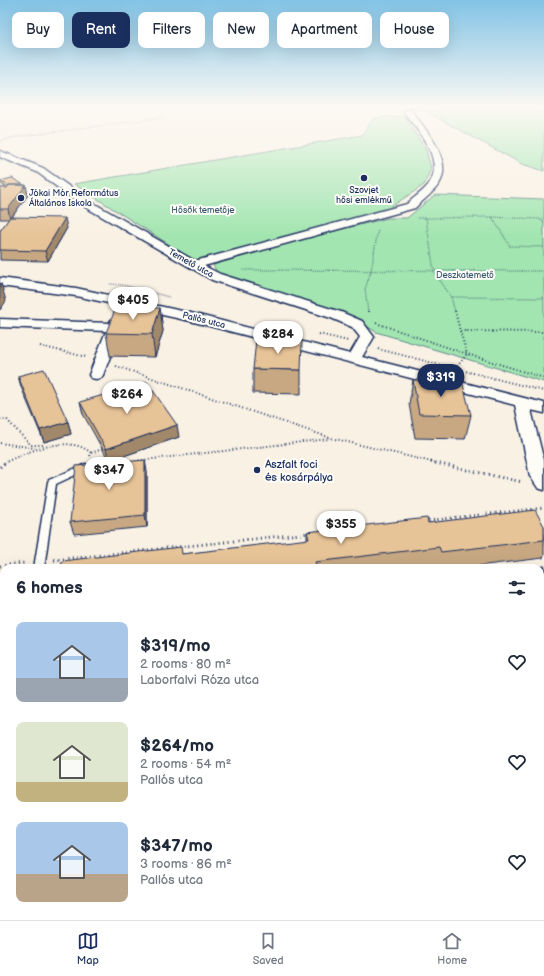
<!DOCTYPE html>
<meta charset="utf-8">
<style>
body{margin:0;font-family:"Balsamiq Sans",sans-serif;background:#f6f6f7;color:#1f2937;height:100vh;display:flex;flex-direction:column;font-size:15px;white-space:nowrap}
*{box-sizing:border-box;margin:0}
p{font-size:13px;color:#747a83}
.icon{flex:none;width:22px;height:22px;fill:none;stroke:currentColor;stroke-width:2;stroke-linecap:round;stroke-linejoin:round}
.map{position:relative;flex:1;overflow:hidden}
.details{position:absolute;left:0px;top:564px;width:544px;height:356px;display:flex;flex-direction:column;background:#fff;border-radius:12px 12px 0 0;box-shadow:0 4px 16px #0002}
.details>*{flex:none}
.top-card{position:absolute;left:12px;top:12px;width:520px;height:36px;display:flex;gap:8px}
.price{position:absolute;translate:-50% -34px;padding:0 9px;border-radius:14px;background:#fff;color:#222;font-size:13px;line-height:26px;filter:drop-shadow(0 1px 2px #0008)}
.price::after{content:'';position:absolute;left:50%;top:24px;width:12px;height:9px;margin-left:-6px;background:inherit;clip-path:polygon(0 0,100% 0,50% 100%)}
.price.selected{background:#1b2f5e;color:#fff}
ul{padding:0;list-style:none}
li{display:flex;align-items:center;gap:12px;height:100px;padding:0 16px}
li span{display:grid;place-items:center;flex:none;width:112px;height:80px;border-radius:8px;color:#555}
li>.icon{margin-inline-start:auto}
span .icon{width:48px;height:48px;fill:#fffc;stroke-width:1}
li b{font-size:17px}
h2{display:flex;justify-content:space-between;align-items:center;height:48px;padding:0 16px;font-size:17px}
.chip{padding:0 14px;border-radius:8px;background:#fff;box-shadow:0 4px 16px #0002;font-size:14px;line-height:36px}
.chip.selected{background:#1b2f5e;color:#fff}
.tabs{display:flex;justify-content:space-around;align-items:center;height:56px;border-top:1px solid #e0e1e3;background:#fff;font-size:11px;color:#747a83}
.tabs a{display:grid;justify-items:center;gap:2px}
.tabs .selected{color:#1b2f5e}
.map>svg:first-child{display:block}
.green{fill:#a2e5b0;stroke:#5e8a87}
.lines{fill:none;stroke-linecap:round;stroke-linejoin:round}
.lane-casing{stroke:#1b2f5e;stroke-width:3}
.street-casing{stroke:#1b2f5e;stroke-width:3}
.secondary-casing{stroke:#1b2f5e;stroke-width:3}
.path-far2{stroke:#1b2f5e;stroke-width:1.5;stroke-dasharray:0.5 1.5;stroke-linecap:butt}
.path-far1{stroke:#1b2f5e;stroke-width:2;stroke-dasharray:1 2.5;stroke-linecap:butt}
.path{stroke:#1b2f5e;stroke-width:3;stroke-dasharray:1 3.5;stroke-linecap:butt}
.lane{fill:#fdfcf7;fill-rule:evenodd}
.street{fill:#fdfcf7;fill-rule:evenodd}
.secondary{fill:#fdfcf7;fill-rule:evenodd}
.wall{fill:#c7a883;stroke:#1b2f5e}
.shaded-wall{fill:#a2886a;stroke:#1b2f5e}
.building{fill:#e7c398;stroke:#1b2f5e}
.poi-dot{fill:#1b2f5e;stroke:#fdfcf7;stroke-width:1.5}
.labels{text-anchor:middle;stroke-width:4;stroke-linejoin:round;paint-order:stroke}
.far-poi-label{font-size:9px;fill:#1b2f5e;stroke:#fdfcf7}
.far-park-label{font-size:9px;fill:#3d5c72;stroke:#fdfcf7}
.far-street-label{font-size:9px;fill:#1b2f5e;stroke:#fdfcf7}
.poi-label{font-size:11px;fill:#1b2f5e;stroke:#fdfcf7;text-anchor:start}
</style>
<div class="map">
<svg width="544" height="920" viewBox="0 0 544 920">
<rect width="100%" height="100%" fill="#f9f1e4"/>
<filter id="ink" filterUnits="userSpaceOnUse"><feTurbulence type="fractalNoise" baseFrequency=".025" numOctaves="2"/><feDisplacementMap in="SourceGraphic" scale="8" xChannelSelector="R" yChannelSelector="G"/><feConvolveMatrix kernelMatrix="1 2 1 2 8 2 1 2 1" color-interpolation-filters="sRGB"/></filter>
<g filter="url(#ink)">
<!-- green -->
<path class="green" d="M410,107H544V171L522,164L423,110Z
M404,116L426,150L431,168L424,185L386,210L195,261L74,184L362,135L374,118Z
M435,195L544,199V382L376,332L359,321L218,274L213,265L294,241L388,218H407Z"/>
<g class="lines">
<!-- lane casing -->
<g class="lane-casing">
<path id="lane" d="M85,464L88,465L89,467L88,469L56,484L44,568H34L48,482L49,480Z
M544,779V791L540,793V781Z
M0,873H4V887H0Z"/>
</g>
<!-- street casing -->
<g class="street-casing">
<path id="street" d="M405,110H411C425,129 454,160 439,184C433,193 422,201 415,208L204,266L220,274L341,312L362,321L374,337L362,357L544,403V413L531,410L544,461V490L538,488L530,476L515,405L190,321L76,296L0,286V278L76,288L191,313L350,354L360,337L352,327L331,318L212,280L80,204L37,172L0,157V151L43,168L88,200L195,261L407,204C413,198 427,189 430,182C444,158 417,130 404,112Z
M0,319L109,323L111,320H121L123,323L103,375L101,378L96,379L91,378L89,375L106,331L0,327Z
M544,567V583L540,584V568Z
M0,638H4V658H0Z
M284,916H314L316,920H286Z"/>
</g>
<!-- secondary casing -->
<g class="secondary-casing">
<path id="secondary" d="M540,694H544V722H540Z
M4,767V801L0,802V768Z"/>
</g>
<!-- path-far2 -->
<path class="path-far2" d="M0,141L16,137L164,117
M492,217L510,246L544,247
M417,218H426
M544,223L540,219L491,217L426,218L434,271L451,297L544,298
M243,270L544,271
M110,284L123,285L169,297
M451,297L455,312
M368,312L365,289L371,271L378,229"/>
<!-- path-far1 -->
<path class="path-far1" d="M368,311V314
M455,311L460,331L544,332
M376,323L467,354L460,331
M319,334L348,341
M40,346L86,357
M378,349L544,391
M116,366L331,438L436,463
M455,369L467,354L544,378
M0,419L7,420L31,445H45
M0,443L35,448
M90,456L91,453L102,449
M135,461L329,439
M4,463C26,452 69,433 91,453"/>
<!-- path -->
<path class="path" d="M431,462L522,482
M0,467L6,462
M424,521L544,508
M54,560L310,533
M0,566L25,563"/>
<!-- lane -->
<use href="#lane" class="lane"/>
<!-- street -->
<use href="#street" class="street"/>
<!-- secondary -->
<use href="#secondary" class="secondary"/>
</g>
<!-- wall -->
<path class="wall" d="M0,181L24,185L28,195L12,217L67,228L48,261L0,260V231L9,219H0V188H7L1,184Z
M160,308L163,331L155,357L110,356L106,333Z
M253,369L301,370V394L253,393Z
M18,376L68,422L71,434L44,442L21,387Z
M413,380L471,415L465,439L415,438L409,404Z
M80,402L179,437L109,461L83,414Z
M147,471V527L74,534L70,522Z
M428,523L544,526V556L543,558L461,568H434V566L418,568H61L307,540V532Z
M319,916H392L394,920H321Z
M430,916H515L517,920H432Z"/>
<!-- shaded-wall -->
<path class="shaded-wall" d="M24,185L25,188L26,185L28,195L10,219L8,209L13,191Z
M65,218L67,228L48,261L45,251Z
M1,283L6,301L0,310V284Z
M160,308L163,331L155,357L152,334Z
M68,422L71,434L44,442L40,430Z
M177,425L179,437L109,461L106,449Z
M145,460L147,471V527L145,515Z
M544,853V859L540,860V855Z"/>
<!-- building -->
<path class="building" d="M12,178L24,185H9V186L0,181Z
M9,185H26L8,209H0V188H7Z
M10,217L65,218L45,251L0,250V231Z
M116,307L160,308L152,334L106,333Z
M256,340L302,341L301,370L253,369Z
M44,369L68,422L40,430L18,376Z
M413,380L462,381L471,415L419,414Z
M147,382L177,425L106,449L80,402Z
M145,460V515L70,522L76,466Z
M535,510L544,526V540L441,552L439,547L315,562L317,568H61L62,561L181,547L182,554L309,539L307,532L427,518L428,523Z
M544,801V853L540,855V803Z
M71,916H218V920H71Z
M219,916H259L264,920H219Z
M322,916H392L394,920H323Z
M437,916H515L517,920H439Z"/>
</g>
<!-- sky -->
<linearGradient id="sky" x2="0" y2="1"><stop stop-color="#82c3e6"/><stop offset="0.45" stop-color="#fcf9f3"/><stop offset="1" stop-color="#fcf9f3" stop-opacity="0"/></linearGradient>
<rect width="544" height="236" fill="url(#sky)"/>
<!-- markers -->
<g class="poi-dot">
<circle cx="364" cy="178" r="4"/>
<circle cx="21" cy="198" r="4"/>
<circle cx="257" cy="470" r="4"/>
</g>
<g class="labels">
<!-- far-poi labels -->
<g class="far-poi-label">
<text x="364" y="193">Szovjet<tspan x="364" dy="10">hősi emlékmű</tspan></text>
<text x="29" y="196" text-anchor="start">Jókai Mór Református<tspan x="29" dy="10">Általános Iskola</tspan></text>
</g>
<!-- far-park labels -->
<g class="far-park-label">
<text x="203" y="213">Hősök temetője</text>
<text x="465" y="278">Deszkatemető</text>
</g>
<!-- far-street labels -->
<g class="far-street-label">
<text transform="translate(191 263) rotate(29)" y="3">Temető utca</text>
<text transform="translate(204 320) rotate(14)" y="3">Pallós utca</text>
</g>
<!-- poi labels -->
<g class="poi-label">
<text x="265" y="468">Aszfalt foci<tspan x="265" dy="13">és kosárpálya</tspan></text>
</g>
</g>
</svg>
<b class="price" style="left:133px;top:321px">$405</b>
<b class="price" style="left:278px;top:355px">$284</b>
<b class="price selected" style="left:441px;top:398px">$319</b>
<b class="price" style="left:127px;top:415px">$264</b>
<b class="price" style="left:109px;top:491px">$347</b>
<b class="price" style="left:341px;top:545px">$355</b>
<div class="top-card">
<a class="chip">Buy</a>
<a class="chip selected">Rent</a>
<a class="chip">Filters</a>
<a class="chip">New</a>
<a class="chip">Apartment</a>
<a class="chip">House</a>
</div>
<section class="details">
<h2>6 homes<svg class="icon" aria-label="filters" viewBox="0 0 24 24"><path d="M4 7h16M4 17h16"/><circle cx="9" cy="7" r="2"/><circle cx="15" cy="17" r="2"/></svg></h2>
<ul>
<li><span style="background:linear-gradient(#a9c7e8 70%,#9aa5b1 0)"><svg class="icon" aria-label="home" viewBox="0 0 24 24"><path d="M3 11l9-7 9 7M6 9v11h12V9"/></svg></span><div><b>$319/mo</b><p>2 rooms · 80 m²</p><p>Laborfalvi Róza utca</p></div><svg class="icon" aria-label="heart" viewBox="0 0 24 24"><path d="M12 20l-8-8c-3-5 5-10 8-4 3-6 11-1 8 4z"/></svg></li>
<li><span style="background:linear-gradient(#dfe7d0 75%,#c2b280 0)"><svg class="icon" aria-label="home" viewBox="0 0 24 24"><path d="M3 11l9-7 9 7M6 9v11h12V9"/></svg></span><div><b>$264/mo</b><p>2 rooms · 54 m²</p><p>Pallós utca</p></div><svg class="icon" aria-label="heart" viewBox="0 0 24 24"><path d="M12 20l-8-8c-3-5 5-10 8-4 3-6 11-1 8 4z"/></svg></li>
<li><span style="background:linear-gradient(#a9c7e8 65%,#b9a48a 0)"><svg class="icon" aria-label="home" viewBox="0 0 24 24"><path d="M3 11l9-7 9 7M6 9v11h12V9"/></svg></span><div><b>$347/mo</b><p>3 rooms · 86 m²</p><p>Pallós utca</p></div><svg class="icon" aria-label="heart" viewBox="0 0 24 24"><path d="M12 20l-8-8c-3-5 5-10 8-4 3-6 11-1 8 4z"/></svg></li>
</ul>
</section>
</div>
<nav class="tabs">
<a class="selected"><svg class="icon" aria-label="map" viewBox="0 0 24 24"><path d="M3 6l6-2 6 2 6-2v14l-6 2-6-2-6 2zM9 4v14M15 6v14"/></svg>Map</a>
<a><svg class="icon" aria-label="saved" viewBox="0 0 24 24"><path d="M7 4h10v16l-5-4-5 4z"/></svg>Saved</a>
<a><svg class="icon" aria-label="home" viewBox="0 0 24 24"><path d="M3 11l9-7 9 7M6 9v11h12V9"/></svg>Home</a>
</nav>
